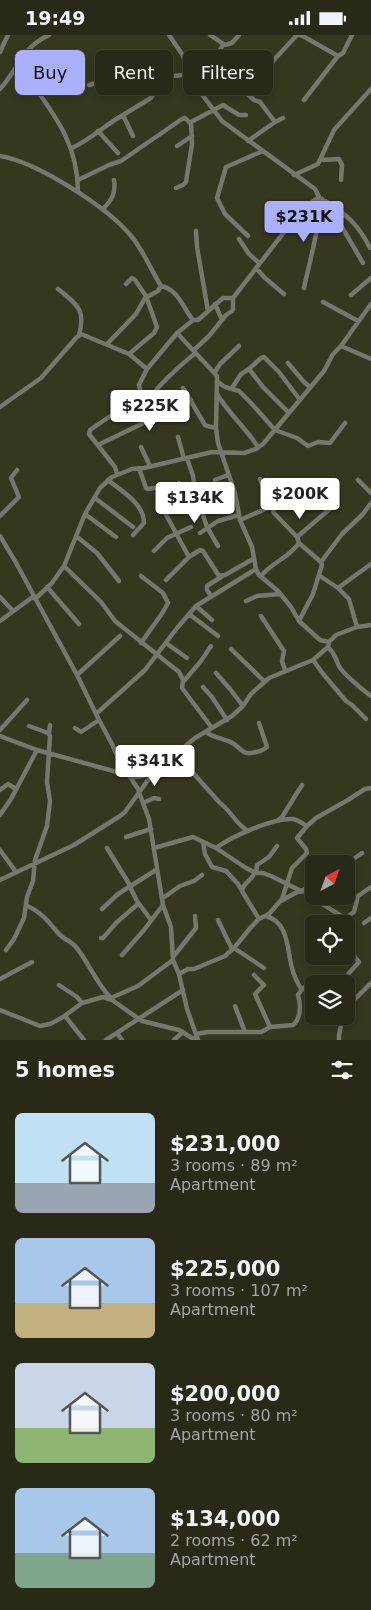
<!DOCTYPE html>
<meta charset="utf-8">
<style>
body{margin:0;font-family:"DejaVu Sans",sans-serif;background:#343523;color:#f1f3f6;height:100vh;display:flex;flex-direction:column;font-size:19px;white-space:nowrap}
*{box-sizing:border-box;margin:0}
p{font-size:16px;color:#a5a6a1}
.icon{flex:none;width:28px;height:28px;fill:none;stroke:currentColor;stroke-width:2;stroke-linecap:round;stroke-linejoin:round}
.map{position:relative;height:1005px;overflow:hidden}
.panel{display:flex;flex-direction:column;background:#282916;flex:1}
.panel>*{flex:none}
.guide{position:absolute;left:15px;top:15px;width:341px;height:45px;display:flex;gap:10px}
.needle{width:32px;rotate:41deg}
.buttons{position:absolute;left:305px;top:820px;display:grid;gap:10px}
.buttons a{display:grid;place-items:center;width:50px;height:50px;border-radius:8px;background:#282916;box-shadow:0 2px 8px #0003,0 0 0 1px #444535;font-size:25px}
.price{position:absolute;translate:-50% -42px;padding:0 11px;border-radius:5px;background:#fff;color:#222;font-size:16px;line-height:32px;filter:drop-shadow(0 1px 2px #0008)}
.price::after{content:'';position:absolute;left:50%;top:30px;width:15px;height:11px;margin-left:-8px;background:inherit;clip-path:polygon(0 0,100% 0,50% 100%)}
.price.current{background:#aab0fb;color:#111}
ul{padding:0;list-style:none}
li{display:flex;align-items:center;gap:15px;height:125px;padding:0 15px}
li span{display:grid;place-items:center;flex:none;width:140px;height:100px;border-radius:8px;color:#555}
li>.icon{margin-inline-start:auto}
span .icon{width:60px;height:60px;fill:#fffc;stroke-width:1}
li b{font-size:21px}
h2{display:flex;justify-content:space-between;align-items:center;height:60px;padding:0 15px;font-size:21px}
.tag{padding:0 18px;border-radius:8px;background:#282916;box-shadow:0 2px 8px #0003,0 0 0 1px #444535;font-size:18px;line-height:45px}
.tag.current{background:#aab0fb;color:#111}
.status{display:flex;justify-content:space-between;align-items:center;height:35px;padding:0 25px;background:#282916;direction:ltr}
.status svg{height:14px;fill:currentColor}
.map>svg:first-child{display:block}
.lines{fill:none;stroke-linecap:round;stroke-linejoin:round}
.minor{stroke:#76786c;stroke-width:4.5}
</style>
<div class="status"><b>19:49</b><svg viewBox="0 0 49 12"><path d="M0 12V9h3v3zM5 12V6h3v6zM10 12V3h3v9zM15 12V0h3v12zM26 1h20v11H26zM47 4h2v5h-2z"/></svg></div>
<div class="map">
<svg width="371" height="1005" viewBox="0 0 371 1005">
<rect width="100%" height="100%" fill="#35371e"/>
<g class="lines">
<!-- minor -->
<path class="minor" d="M169,0L182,19L194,49L222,86L315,154L319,162L302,174L233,263V274L232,276L226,280L209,301L194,315
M210,0L225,10L232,8L239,0
M298,0H301L338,21L343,18L352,0
M0,17L8,0
M18,28C46,71 78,101 78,157
M259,41L297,0
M229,42L254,65L260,67L275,87
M89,50L132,38L143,42H162
M0,54C20,32 20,14 49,0
M304,65L338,21
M98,96L118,118
M133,101L123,80L151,63L163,41C190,42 209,35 223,10
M248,106L275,87L283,83
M177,111L192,101
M72,113C90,105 105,90 123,80
M0,121C37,127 109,173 132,202C144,217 151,235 161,251C178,254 183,273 193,285
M321,125L339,124L342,130L341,145
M294,140L318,129L334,95L371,54
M78,145L109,130L121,126L182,84L185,83L191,89
M176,153L183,150L186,147L192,109L191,87L223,70L239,80H246
M322,164L339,187L363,228
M325,166C347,180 358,189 370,213
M103,174C112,165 116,158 114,145
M196,196L197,212L208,276
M248,201L225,179L217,163L226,132L263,116
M239,204L249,219L259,228
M256,233L265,243L284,259
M126,249L132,243L135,245L146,261L157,292L154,298L129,319
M304,253C308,233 323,180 319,162
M58,254C78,270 86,275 79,300
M351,260L371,243
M323,267L358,286
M215,269L222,285
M177,298L217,341L216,393L218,408L235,458L240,485L252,512L256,534L259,540L278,556L291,572L299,586L320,605L329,607
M107,309L136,279L145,263L158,256L161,251
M341,311L371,324
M288,328L304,347L310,352
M249,334L261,323L264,322L279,337L300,365
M215,337L220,329L239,311
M218,347L225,352L239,356L250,367L275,395L297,403L308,411L318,407L330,408L345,388
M183,353L205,390L207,391L216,393
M232,353L241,339L249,334L263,352L289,378
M217,359C229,379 246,393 258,412
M0,372L41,343L76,303L81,299L129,319L147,334
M156,382C154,378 149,372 149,367C149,358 187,324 196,318
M178,402L184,424
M98,410L191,365
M141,412L150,431
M187,423L193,441L195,456L183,466L164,476L189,522
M139,433L146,453L148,454L154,453
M117,439L115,432L89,399L90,395L141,360L139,350L147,334L177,298L193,285H198L223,263H233
M260,444L274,478L297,502
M108,445C121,456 144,468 144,488L133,500
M215,445L228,440
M358,445L371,458
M179,448L186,464
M195,456L207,492L218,511
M95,463L133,492
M85,479L116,502
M0,481L19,462L11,443L17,435
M240,485L270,472
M200,498L218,486L239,480
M0,501L15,526L77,640L99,685L112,709L119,725L138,754L143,768L149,784L163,870L171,892L173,925L179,939L187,974L198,1005
M76,501L97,518L119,546
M154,516L167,503L191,492
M321,527L299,508L297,502L332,472
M64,531L101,567L115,586L179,637L183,645L182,653L212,693
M141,541L163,558L168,568L163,577L141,608
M261,541C271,528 290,522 299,508
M320,541L338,553L349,564L357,592
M166,545L189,522L200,515L203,516L219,541L225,540L253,524
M47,552L79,589
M338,553L371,529
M211,561L207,555V551L221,542
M0,562L13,576
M35,564L52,548L64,531L85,479L100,453L112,442L132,434L144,433L212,417L244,418L256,414L263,409L324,336L333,319L341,311L371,269
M246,566L257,561L280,559
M189,579L218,601
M261,581L284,616L282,626L285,635
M212,585L196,571L256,534
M0,586L34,561
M299,586L313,559L322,530L321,527L342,499L363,479L371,468
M166,608L187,623
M328,612C337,621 335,624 340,633C345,640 364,656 371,661
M231,614L264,646
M313,625L324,640L346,666L352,670L366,684
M216,638L230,654L243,671
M77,640L120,601
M183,647L201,626L211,611
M203,652L212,662L227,685
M96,679L145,635L177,593L196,571
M75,693L81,697L99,685
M0,695L27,665
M206,697C212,702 221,703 228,706C241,710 240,722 256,717C261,716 264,715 267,712L259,688
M49,699L50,690
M0,701L37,715L135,742L143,741L154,737L195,703L232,681L243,671L251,659L269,643L313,625L328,612L329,607L336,600L357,592L371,590
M176,719L220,768C231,776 236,789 248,796
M123,732L145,718
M0,755L8,749L16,754
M143,768L154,763L159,764
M0,780L11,764L37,715
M278,785L282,782L302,750
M126,802L151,794
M203,807L205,819L212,832L226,836L238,849L242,856
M107,813L131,852
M154,813L193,802L216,813C232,801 273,783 293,784C298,785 302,788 307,791
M216,813L246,833L256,838H263L271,841L301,856L314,849
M0,815L16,837
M339,829L352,825L362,818
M254,838C253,845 243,847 242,856L259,884
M256,838L257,830L269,822L277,811
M0,845L74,810L120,781L125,777L153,738
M130,852L137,866L151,885
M346,855L356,865
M163,863L180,851L194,846L202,840
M281,866L297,857L305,856C319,869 337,877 352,888L353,892L346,901
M26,870C41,877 48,886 58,898C63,904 71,906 76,912C89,928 96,948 111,963
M102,874L118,859L156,835
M265,881C289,886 287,915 292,933C294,941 298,949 302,955
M345,883L354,877L358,861L371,852
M218,885L232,914
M364,888L371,883
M101,903H103L117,887L138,869
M234,913L264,933
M6,915L14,904L24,883L27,862L33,846L35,825L47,791L50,766L47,747L50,701L48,698L29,691
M122,920L144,895L163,870
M173,922L196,893L195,881
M179,939L188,934H194L225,921L234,913L252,891L259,884L269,879L282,864L292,833L307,818L306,814L297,803L307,791L316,783L348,765L365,754L371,753
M254,940L264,950L255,959L270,992
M0,944L32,927
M344,949L349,938L359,927L346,912
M59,950L77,962L82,968
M112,965L111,963L138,951L173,925
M346,970L351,968L371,948
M235,971L245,997
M0,975L40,991L50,989L63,982L82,968L103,962L112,965L142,986L179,995L192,1003L197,1004
M65,981L84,1005
M117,998L122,1005
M196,999L208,997H261L270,992L293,990C301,984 301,969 298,960C306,944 332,944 347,943
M106,1005L183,955
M174,1005L183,997
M339,1005V1000L343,981"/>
</g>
</svg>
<div class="buttons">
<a><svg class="needle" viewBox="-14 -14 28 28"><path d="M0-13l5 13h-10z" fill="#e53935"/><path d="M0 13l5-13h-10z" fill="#a5a6a1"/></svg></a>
<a><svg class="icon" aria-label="locate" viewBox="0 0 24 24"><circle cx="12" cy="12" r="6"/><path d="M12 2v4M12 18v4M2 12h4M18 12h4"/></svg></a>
<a><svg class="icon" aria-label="layers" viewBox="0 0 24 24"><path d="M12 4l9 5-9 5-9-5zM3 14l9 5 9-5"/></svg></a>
</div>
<b class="price current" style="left:304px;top:208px">$231K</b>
<b class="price" style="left:150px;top:397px">$225K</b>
<b class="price" style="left:300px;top:485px">$200K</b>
<b class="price" style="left:195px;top:489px">$134K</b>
<b class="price" style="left:155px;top:752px">$341K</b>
<div class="guide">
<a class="tag current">Buy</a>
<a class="tag">Rent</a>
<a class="tag">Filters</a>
</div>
</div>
<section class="panel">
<h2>5 homes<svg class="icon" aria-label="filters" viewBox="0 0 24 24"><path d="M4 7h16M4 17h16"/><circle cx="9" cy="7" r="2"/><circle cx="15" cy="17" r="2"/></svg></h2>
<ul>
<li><span style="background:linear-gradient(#bfe0f5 70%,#9aa5b1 0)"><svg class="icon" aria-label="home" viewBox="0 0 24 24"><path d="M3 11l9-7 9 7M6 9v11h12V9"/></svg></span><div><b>$231,000</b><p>3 rooms · 89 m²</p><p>Apartment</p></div></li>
<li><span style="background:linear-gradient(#a9c7e8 65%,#c2b280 0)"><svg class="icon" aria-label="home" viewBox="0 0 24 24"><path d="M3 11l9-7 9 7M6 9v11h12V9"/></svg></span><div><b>$225,000</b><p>3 rooms · 107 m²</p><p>Apartment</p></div></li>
<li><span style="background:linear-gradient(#c9d6e8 65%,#8fb573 0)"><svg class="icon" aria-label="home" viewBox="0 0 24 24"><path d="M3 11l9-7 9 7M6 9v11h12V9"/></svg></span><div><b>$200,000</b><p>3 rooms · 80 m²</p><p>Apartment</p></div></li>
<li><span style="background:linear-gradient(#a9c7e8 65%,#7fa58c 0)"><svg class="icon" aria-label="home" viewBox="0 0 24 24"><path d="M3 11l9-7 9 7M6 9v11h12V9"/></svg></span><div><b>$134,000</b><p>2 rooms · 62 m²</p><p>Apartment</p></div></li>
</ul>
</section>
